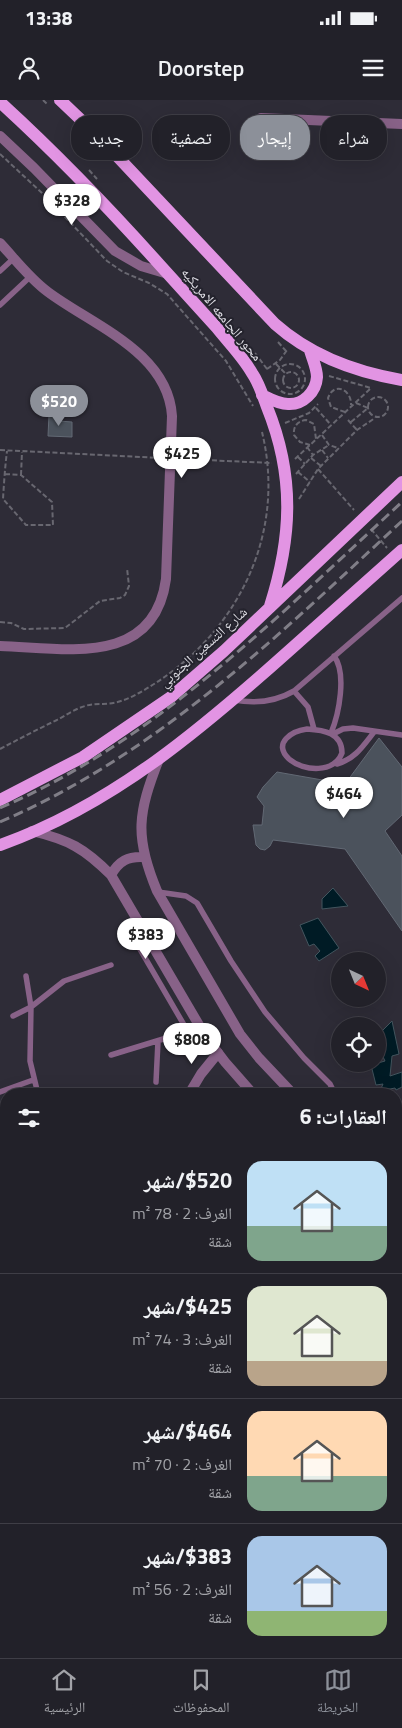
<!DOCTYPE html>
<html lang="ar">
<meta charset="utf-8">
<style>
body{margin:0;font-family:"Titillium Web","Noto Naskh Arabic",sans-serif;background:#2a2931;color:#f1f3f6;direction:rtl;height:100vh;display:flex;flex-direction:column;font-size:19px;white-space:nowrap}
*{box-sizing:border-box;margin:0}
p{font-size:16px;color:#a2a3a8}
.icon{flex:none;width:28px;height:28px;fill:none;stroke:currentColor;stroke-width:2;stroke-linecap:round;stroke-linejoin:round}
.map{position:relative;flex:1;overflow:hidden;direction:ltr}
.sheet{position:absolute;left:0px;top:988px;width:402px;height:571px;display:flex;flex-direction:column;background:#222129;border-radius:20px 20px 0 0;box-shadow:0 5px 20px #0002,0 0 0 1px #3f3e46;direction:rtl}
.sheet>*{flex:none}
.guide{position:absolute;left:15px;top:15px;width:372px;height:45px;direction:rtl;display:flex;gap:10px}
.needle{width:32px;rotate:137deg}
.fabs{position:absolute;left:331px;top:852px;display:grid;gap:10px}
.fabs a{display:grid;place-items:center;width:55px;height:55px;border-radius:50%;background:#222129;box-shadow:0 5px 20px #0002,0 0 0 1px #3f3e46;font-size:25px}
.price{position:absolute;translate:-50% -42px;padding:0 11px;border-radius:18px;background:#fff;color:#222;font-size:16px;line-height:32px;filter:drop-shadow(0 1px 2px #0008)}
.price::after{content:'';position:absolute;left:50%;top:30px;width:15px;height:11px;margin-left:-8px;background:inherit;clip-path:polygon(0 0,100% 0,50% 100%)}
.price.active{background:#8c9099;color:#fff}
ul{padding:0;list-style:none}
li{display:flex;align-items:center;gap:15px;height:125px;padding:0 15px}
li+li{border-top:1px solid #3f3e46}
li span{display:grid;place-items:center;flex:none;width:140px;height:100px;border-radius:15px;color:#555}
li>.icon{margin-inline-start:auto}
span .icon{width:60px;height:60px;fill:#fffc;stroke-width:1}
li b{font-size:21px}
h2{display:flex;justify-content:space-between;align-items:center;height:60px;padding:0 15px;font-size:21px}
.chip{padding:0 18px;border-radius:20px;background:#222129;box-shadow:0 5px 20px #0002,0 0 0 1px #3f3e46;font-size:18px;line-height:45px}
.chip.active{background:#8c9099;color:#fff}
.status{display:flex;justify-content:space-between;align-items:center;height:35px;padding:0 25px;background:#222129;direction:ltr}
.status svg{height:14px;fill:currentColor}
header{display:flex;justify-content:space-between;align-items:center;height:65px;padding:0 15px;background:#222129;font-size:22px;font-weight:600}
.menu{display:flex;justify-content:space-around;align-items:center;height:70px;border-top:1px solid #3f3e46;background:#222129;font-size:14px;color:#a2a3a8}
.menu a{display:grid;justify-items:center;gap:2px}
.menu .active{color:#8c9099}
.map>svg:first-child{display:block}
.water{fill:#001b25;stroke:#43555e}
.building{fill:#4b525c;stroke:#626974}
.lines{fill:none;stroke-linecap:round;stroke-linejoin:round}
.path{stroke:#686770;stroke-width:2;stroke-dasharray:5 2.5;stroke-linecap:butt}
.service{stroke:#886288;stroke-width:5.5}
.minor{stroke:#886288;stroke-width:10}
.tertiary{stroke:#886288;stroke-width:10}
.primary{stroke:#e294e3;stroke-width:12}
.rail{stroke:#807e87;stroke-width:3;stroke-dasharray:10 5;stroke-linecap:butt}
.labels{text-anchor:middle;stroke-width:4;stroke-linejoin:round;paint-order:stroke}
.street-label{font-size:14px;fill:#dedde4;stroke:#24232d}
</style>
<div class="status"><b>13:38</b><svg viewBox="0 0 49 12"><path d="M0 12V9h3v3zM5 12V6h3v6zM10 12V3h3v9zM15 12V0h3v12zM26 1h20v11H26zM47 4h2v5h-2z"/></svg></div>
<header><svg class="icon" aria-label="menu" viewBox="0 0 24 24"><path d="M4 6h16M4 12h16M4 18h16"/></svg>Doorstep<svg class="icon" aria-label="person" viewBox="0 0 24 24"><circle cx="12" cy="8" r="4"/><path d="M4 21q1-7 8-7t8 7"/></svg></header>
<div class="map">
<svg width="402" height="1558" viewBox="0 0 402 1558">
<rect width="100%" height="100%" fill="#2e2c37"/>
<!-- water -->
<path class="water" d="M333,788L348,806L322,809V799Z
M318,818L339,848L319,861L315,856L320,851L314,844L309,846L300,825Z
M392,921L399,954L392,956L390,976L402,972V987L396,990L395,988L380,991L383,984L376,985L371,965L385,961L378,946V935Z"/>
<!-- building -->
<path class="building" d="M49,315L59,316V321L72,322V337L48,336Z
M379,638L402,667V715L385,731L402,756V831L345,749L273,740L270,746L265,750L260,749L256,745L253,725H262L264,706L257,697L263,687L277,672L345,684Z"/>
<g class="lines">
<!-- path -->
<path class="path" d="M43,0L48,5
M0,54L42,93L107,161L123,172L149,183L167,194L226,261L253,306
M89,70L97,79
M278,242L286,251
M255,253L267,269
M276,264L285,273
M275 279a15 15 0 1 1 30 0a15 15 0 1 1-30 0Z
M267,269L280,260L287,250
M283 280a8 8 0 1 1 16 0a8 8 0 1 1-16 0Z
M329,276L371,288
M368 307a10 10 0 1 1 20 0a10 10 0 1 1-20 0Z
M316,308L331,325
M345,312L331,307L328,298C334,281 352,290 351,305
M348,320L357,330
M351,322L368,308L356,303
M285,323L309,313L318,304
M322,335L329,345L338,348
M310,345L300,342L294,335C293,327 297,321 306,320L314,324L316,339
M307,347L313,355
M0,350L160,358
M322,350L328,358
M298,357L305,364
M311,358L321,366
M182,359L272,363
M295,359L370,289
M318,369L354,410
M298,372L310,382
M5,374L21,375L52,402L53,425H26L3,399C4,383 5,367 7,351
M296,374L313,355L329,345
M21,375L22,352
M299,399L318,369L357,330L375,318
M371,429L387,448
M0,522L11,523L24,529L65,528L100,501L120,498L125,495L129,486L127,468
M0,649C19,639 38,629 57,620C66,615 75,609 85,606C91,604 97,604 103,604C116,604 128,599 139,593C233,541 288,439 262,332"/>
<!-- service -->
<path class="service" d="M0,171L14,158
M0,205L31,176
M294,591L308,607L314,629
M234,600C256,604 275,602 294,591L402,498
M307,629C324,630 342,633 342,653C335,673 304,672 289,659C272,643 292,631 307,629Z
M331,633C339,614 347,573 334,556
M333,634L343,629L353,628L402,635
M337,664C355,659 363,646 374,632
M158,792L186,796L197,803L231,861L265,912L304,958L330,984L335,994
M130,832L187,930
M26,876L31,907L30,961L38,994
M13,916L31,907L64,881L111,865
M111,955L173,936L198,925
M156,982L158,941
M0,992L33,980
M0,1061L6,1059"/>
<!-- minor -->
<path class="minor" d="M261,18L402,24
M0,36L34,68L115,151L141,166L168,174
M0,143C15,159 30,179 48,192C92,225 168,252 172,316L166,479C154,568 65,548 0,546
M189,994L201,974L218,953
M0,1093L6,1091
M0,1125L6,1123"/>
<!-- tertiary -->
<path class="tertiary" d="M159,659C138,713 134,736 157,791L240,934L259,958L293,994
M32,731C69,740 84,748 111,775L206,937L225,962L253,994
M111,775C119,761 128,756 144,757
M396,1068L402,1071
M396,1102L402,1106
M396,1552L402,1540"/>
<!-- primary -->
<path class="primary" d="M60,0L100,38L275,224C311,256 355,272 402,280
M0,2C56,53 108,107 159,164C178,185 198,207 217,228C229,243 243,257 252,273C259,283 263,296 267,307C295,376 292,437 270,506
M262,295C270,299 279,304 288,304C303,305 316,292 317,277C317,268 312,258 310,250
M0,700L83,657L171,597L224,551L402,382
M0,745C112,706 205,626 291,549C328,516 365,483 402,450
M396,1376L402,1365
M396,1486L402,1475
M306,1558L309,1552
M359,1558L362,1552"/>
<!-- rail -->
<path class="rail" d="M0,708C156,641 279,515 402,402
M0,722C156,655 279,535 402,421"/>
</g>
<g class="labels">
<!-- street labels -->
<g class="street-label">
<text transform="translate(222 214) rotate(50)" y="5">محور الجامعه الامريكيه</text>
<text transform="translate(203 547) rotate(-42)" y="5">شارع التسعين الجنوبي</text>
</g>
</g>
</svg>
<div class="fabs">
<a><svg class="needle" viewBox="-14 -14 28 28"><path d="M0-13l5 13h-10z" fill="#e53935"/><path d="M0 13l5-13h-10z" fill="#a2a3a8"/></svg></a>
<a><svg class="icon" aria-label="locate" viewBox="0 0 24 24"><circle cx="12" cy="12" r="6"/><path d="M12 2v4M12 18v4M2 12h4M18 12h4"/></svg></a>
</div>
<b class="price" style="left:72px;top:126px">$328</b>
<b class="price active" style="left:59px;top:327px">$520</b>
<b class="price" style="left:182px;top:379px">$425</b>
<b class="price" style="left:344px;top:719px">$464</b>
<b class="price" style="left:146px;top:860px">$383</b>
<b class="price" style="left:192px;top:965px">$808</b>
<div class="guide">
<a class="chip">شراء</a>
<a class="chip active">إيجار</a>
<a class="chip">تصفية</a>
<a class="chip">جديد</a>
</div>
<section class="sheet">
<h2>العقارات: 6<svg class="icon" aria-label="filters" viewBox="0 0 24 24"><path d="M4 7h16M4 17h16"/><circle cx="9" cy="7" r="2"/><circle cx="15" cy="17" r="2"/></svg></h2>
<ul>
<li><span style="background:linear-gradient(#bfe0f5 65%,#7fa58c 0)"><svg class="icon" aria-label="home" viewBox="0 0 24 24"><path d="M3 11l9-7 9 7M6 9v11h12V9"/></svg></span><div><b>$520/شهر</b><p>الغرف: 2 · 78 m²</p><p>شقة</p></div></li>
<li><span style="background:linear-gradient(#dfe7d0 75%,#b9a48a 0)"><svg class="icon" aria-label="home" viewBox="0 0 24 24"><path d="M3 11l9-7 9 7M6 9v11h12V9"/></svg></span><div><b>$425/شهر</b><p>الغرف: 3 · 74 m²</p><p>شقة</p></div></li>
<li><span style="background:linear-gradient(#ffd9b3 65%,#7fa58c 0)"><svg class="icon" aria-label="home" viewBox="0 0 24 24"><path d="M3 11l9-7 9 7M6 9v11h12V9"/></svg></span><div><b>$464/شهر</b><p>الغرف: 2 · 70 m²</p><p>شقة</p></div></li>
<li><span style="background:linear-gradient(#a9c7e8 75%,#8fb573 0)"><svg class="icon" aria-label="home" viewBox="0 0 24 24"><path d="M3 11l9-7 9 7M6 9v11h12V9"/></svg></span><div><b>$383/شهر</b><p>الغرف: 2 · 56 m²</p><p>شقة</p></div></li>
</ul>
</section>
</div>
<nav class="menu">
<a class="active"><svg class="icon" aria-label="map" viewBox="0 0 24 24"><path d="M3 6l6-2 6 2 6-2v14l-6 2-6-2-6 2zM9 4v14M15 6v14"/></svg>الخريطة</a>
<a><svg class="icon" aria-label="saved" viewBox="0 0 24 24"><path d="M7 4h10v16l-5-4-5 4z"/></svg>المحفوظات</a>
<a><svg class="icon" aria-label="home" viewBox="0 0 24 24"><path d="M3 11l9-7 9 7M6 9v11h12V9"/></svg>الرئيسية</a>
</nav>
